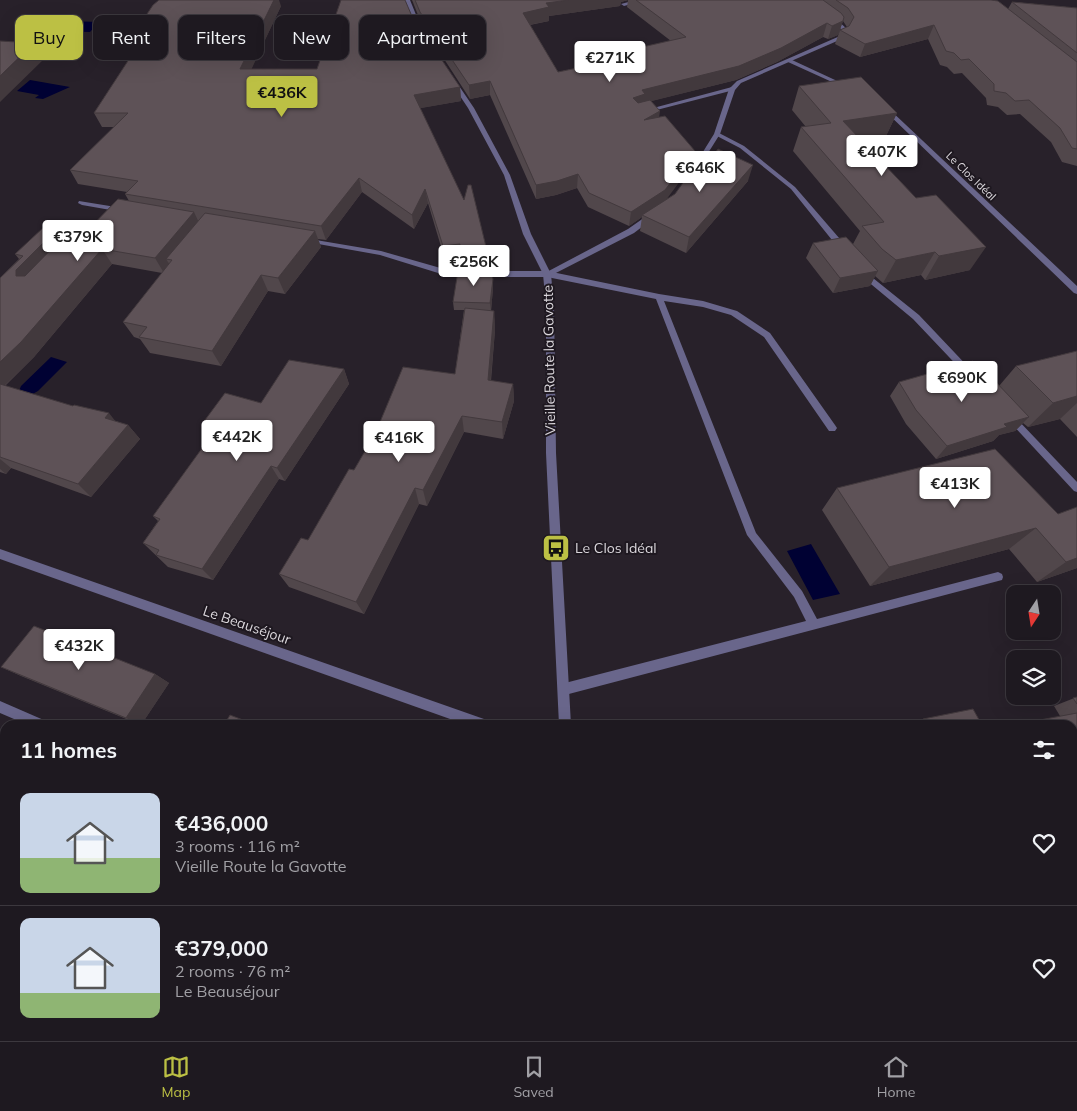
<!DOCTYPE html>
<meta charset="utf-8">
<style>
body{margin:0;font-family:Mulish,sans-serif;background:#2b262d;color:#f1f3f6;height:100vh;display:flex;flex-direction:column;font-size:19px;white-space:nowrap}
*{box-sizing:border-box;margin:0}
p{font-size:16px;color:#a1a0a5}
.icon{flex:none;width:28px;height:28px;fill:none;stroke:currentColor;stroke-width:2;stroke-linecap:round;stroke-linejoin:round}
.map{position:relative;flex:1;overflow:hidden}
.sheet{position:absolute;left:0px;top:720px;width:1078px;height:321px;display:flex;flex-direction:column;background:#1e1920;border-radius:15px 15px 0 0;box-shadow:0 5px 20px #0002,0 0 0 1px #3c383e}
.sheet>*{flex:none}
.hud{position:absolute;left:15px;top:15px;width:500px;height:45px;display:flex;gap:10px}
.needle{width:32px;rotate:192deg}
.tools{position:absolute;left:1006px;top:585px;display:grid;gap:10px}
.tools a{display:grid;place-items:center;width:55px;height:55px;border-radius:10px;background:#1e1920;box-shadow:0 5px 20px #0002,0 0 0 1px #3c383e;font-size:25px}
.price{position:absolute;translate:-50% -42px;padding:0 11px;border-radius:5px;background:#fff;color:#222;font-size:16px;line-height:32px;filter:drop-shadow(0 1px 2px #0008)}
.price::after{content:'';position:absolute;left:50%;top:30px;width:15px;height:11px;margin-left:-8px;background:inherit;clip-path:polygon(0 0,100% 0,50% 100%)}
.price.active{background:#bcc044;color:#111}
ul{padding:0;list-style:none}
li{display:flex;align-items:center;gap:15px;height:125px;padding:0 20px}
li+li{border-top:1px solid #3c383e}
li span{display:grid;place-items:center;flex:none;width:140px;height:100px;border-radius:10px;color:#555}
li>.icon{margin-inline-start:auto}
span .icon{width:60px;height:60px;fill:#fffc;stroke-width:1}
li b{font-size:21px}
h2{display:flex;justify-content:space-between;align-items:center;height:60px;padding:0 20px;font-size:21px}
.pill{padding:0 18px;border-radius:10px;background:#1e1920;box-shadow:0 5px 20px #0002,0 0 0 1px #3c383e;font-size:18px;line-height:45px}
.pill.active{background:#bcc044;color:#111}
.tab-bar{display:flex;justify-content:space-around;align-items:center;height:70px;border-top:1px solid #3c383e;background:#1e1920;font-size:14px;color:#a1a0a5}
.tab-bar a{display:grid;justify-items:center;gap:2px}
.tab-bar .active{color:#bcc044}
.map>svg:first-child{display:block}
.water{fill:#000133}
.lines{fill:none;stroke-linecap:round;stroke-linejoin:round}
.service{fill:#69668b;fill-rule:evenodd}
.minor{fill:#69668b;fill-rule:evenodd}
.tertiary{fill:#69668b;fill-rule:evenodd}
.wall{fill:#51474b;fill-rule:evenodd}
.shaded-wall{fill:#42393d}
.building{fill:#5e5257;stroke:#42393d}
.labels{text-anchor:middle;stroke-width:4;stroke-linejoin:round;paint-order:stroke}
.far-street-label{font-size:11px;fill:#dbd7dc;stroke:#1e1820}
.street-label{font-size:14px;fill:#dbd7dc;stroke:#1e1820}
.poi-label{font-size:14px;fill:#dbd7dc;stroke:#1e1820;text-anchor:start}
</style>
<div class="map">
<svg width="1077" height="1041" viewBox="0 0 1077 1041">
<rect width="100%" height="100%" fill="#28212a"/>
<!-- water -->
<path class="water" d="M67,21L99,22L90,32L57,31Z
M30,80L70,87L43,99L35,98L39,95L17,91Z
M51,357L67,362L38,391L29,396L19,391L21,386Z
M811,544L840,594L813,600L787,551Z"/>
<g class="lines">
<!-- service -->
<path class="service" d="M636,0H646L624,6L621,4Z
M788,60H792L848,86L843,87L788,62Z
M732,87L734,88V90L645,113L642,111Z
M884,108H888L1077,286V294L1074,293L884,110Z
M715,133H719L744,146L795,187L846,246V250H840L791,189L740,148L715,135Z
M79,201L122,208L126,210L122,212L82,205L78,203Z
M304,238L381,251L451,271H547L659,294L703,301L737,311L770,333L835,425L837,428L835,431H829L764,337L731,315L703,307L664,301L756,533L802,591L817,619L998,572L1002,574L1003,577L1002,580L565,695L561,693L559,689L561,685L565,683L806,621L794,597L747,535L656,299L547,277H451L380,255L307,242L303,240Z
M863,270L919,315L973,372L974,374L973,376H967L913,319L860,275V271Z
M1011,414L1014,416L1077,482V492L1074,491L1008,420L1006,418L1008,416Z
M0,701L46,721L48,725H28L0,713Z
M670,1036H684L685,1041H671Z"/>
<!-- minor -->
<path class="minor" d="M830,17H834L848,30L844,38L741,83L735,90L720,134L698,169H694L693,168L714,134L729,89L737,81L840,36L842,30L830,19Z
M648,215H651L655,217L634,233L550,276H544L543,274L628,229Z
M0,549L484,719L488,721L490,725H467L0,559Z"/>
<!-- tertiary -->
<path class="tertiary" d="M404,0H410L423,32L418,31Z
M451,80H455L474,108L510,175L531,234L551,274L554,307L556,453L571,725H559L546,453V307L543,274L523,234L504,175L468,108L450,81Z
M571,1036H585L586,1041H572Z"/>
</g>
<!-- wall -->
<path class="wall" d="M412,0H991L1008,9L1012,2L1077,8V166L1062,162L1051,142L1020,114L1007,115L998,107L987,105L986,98L962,73L954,74L947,67L940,65L928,39L860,57L835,44L840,30L847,27L843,21L838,35L828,39L823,37L777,62L736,80L651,101L659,117L695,151L692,165L665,200L675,194L708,162L748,181L686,253L640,231L642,217L629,226L588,207L577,188L556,195L536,199L490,95L470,99L422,25ZM628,0L627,7L671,41L625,51L624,58L558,72L530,25L549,21V16L620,6L621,2Z
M281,6L251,69H317L411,14L460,87L461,101L420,108L488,255L489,269H460L459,258L445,260L428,203L414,229L362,192L326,240L318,239L321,247L285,294L268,291L221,366L150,353L140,339L134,337L123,322L162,273L112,264L34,357L5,386L128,425L140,439L91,497L11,468L6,474L0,472V278L19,259L15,254L63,237L85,233L129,201L125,194L127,192L78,184L70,170L114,127H102L94,113L130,58L125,47Z
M799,86L897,113L886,136L861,140L970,270L925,280L921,275L883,283L875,276L870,286L833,293L806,258L813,243L853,244L860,231L793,151L801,127H806L792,110Z
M493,288L491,311H494L495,330L491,381L513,384L514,401L503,439L464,432L427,506L419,504L364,614L289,587L279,574L308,540L354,470L455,374L464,310H454L453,302Z
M1077,351V437L1060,419L1028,427L1023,423L1015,431L999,435L993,441L936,459L906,424L890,396L899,382L991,381L999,386L1016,366Z
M344,369L349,384L285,481L279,479L213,580L168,567L143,543L158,521L153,516L206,443L203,439L211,429L205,420L261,403Z
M837,488L1058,514L1077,568L1037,582L1009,549L870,586L822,510Z
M1,667L155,674L169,683L141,725L21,676Z
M1077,697V751L1072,752V725L1060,716L1054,706Z
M923,719L982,725H911Z
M1077,910V1041H721L720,1039L726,1036H1072V912Z"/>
<!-- shaded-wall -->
<path class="shaded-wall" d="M274,0H279L281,6L245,83L240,69Z
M569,0H628L621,2L620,6L549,16V21L523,26V13L546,3Z
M843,21L838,35L828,39L832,26Z
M827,23L823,37L777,62L736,80L644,103L631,112L633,98L642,90Z
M934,25L928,39L860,57L865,44Z
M34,43L44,59L0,102V76Z
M490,81V95L470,99L469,85Z
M460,87L461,101L416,109L414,95Z
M660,111L658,125L644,120Z
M897,113L886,136L834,144L843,121Z
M695,151L692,165L663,204L642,215V217L629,226L631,212Z
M753,165L748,181L686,253L689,237Z
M578,174L577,188L556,195L536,199V185Z
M359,178L362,192L326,240L321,226Z
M425,189L428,203L414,229L412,215Z
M194,212L201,227L172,260L166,259L170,265L164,273L155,258Z
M57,229L68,244L29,285L16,276V270Z
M315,231L321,247L285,294L278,278Z
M986,247L970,270L925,280L939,256Z
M102,249L112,264L34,357L0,390V362Z
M935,252L921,275L883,283L896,260Z
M878,271L870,286L833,293L840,278Z
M261,275L268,291L221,366L212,351Z
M493,279V288L491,311L490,303Z
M494,311L495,330L489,398L488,380Z
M344,369L349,384L285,481L277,468Z
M513,384L514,401L503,439L502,422Z
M1077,396V403L1060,419L1028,427L1053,403Z
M109,413L120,427L105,418Z
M462,416L464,432L427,506L423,490Z
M1029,417L1015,431L999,435L993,441L936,459L947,446L1004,424Z
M128,425L140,439L91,497L78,484Z
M0,459L11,468L6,474L0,469Z
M271,466L279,479L213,580L202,569Z
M415,488L419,504L364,614L356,602Z
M1036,528L1009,549L870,586L889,567Z
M1077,558V568L1037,582L1066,562Z
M155,674L169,683L141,725L126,718Z
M0,784L5,786V790L0,788Z
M0,950L5,953V967L0,965Z
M138,1036H167L176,1041H147Z"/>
<!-- building -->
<path class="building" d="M159,0H274L240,69H317L341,0H405L411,14L460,87L414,95L464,200L468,185H471L488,255H458L460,244L443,246L425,189L412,215L359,178L321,226L125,194L138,181L70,170L128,113H94L137,47H125L153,5Z
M415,0H569L546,3L549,7L523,13L558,72L630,57L625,51L686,37L636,0H823L841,13L844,17L843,21L832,26L827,23L781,48L739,66L642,90L645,94L633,98L638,103L650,100L660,111L644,120L665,116L695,151L665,190L631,212L589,193L578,174L557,181L536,185L490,81L469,85L420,12Z
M836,0H991L998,1L1077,62V149L1072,148L1060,128L1029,100L1015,101L1006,93L994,91V84L969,59L961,60L954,53L946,51L934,25L865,44L840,30L849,26L854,17L848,8Z
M1012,2L1077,8V53Z
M0,41L34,43L0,76Z
M861,77L897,113L843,121L916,198L936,195L986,247L939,256L935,252L896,260L882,249L862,226L884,222L801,127L831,123L799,86Z
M718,149L753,165L689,237L642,215L675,194L702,156L708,162Z
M118,199L194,212L155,258L102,249L21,342L0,362V278L23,256L15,254L44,227L57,229L16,270V276H25L69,231L85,233Z
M205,213L315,231L278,278L261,275L212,351L139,337L147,327L123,322L172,260L166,259Z
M846,237L878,271L840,278L813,243Z
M458,271H490L493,279L490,303L453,302Z
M465,308L494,311L488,380L513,384L502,422L462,416L423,490L415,488L356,602L279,574L301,538L308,540L349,469L354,470L375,434L403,367L455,374Z
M1077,351V396L1053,403L1016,366Z
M289,360L344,369L277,468L271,466L202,569L156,555L159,550L143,543L160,519L153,516L208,440L203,439L215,423L205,420L225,393L261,403Z
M973,361L991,381L994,380L1029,417L1004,424L1007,427L947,446L916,410L899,382Z
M0,384L73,406L74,405L109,413L105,418L128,425L78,484L0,457Z
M995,449L1058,514L1077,507V558L1066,562L1036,528L889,567L837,488Z
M34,626L155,674L126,718L1,667Z
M1077,697V704L1073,698Z
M973,709L982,725H926L923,719Z
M1077,713V749L1072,750V725H1013Z
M230,715L256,725H224Z
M0,788L5,790V860L0,858Z
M1077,943V1041H761L774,1036H1072V944Z
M0,965L5,967V1036H138L147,1041H0Z"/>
<!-- icons -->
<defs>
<g id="bus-square" transform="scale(1.4375)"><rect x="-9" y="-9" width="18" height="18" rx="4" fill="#bcc044" stroke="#1e1820"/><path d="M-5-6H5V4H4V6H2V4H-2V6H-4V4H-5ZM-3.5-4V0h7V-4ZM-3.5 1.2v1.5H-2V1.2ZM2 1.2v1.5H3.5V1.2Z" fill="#111"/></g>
</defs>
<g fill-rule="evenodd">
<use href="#bus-square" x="556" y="548"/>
</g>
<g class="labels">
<!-- far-street labels -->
<g class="far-street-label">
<text transform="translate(971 176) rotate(44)" y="4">Le Clos Idéal</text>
</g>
<!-- street labels -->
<g class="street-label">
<text transform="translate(549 360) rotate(-91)" y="5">Vieille Route la Gavotte</text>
<text transform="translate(247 625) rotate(19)" y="5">Le Beauséjour</text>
</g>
<!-- poi labels -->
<g class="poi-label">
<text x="575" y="553">Le Clos Idéal</text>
</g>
</g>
</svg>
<div class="tools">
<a><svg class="needle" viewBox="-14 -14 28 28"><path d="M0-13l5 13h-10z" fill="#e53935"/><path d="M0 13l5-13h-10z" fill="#a1a0a5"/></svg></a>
<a><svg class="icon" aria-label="layers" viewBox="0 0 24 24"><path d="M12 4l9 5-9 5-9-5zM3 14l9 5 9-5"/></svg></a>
</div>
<b class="price" style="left:610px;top:83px">€271K</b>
<b class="price active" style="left:282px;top:118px">€436K</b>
<b class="price" style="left:882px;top:177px">€407K</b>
<b class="price" style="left:700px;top:193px">€646K</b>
<b class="price" style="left:78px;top:262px">€379K</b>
<b class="price" style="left:474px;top:287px">€256K</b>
<b class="price" style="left:962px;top:403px">€690K</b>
<b class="price" style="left:237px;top:462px">€442K</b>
<b class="price" style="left:399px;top:463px">€416K</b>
<b class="price" style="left:955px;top:509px">€413K</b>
<b class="price" style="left:79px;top:671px">€432K</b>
<div class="hud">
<a class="pill active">Buy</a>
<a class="pill">Rent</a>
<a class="pill">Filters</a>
<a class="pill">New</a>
<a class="pill">Apartment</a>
</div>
<section class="sheet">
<h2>11 homes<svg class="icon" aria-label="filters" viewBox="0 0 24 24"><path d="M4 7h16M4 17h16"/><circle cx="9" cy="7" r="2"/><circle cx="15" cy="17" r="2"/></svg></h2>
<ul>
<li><span style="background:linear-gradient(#c9d6e8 65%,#8fb573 0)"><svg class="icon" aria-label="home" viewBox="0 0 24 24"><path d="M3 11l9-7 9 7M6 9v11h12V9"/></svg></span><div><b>€436,000</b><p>3 rooms · 116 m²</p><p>Vieille Route la Gavotte</p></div><svg class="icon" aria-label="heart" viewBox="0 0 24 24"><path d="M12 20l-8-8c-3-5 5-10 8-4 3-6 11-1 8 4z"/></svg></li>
<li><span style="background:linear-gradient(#c9d6e8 75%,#8fb573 0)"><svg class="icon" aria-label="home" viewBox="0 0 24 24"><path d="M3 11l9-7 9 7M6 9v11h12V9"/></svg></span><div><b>€379,000</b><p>2 rooms · 76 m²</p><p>Le Beauséjour</p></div><svg class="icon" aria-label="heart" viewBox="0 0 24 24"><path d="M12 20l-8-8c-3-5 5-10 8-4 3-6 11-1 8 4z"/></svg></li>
</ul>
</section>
</div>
<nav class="tab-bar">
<a class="active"><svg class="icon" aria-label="map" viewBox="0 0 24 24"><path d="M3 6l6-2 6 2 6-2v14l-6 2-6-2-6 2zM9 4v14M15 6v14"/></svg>Map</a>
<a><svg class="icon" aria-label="saved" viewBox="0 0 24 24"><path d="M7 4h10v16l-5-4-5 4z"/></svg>Saved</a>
<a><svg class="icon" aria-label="home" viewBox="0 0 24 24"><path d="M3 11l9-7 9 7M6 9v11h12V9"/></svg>Home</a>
</nav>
